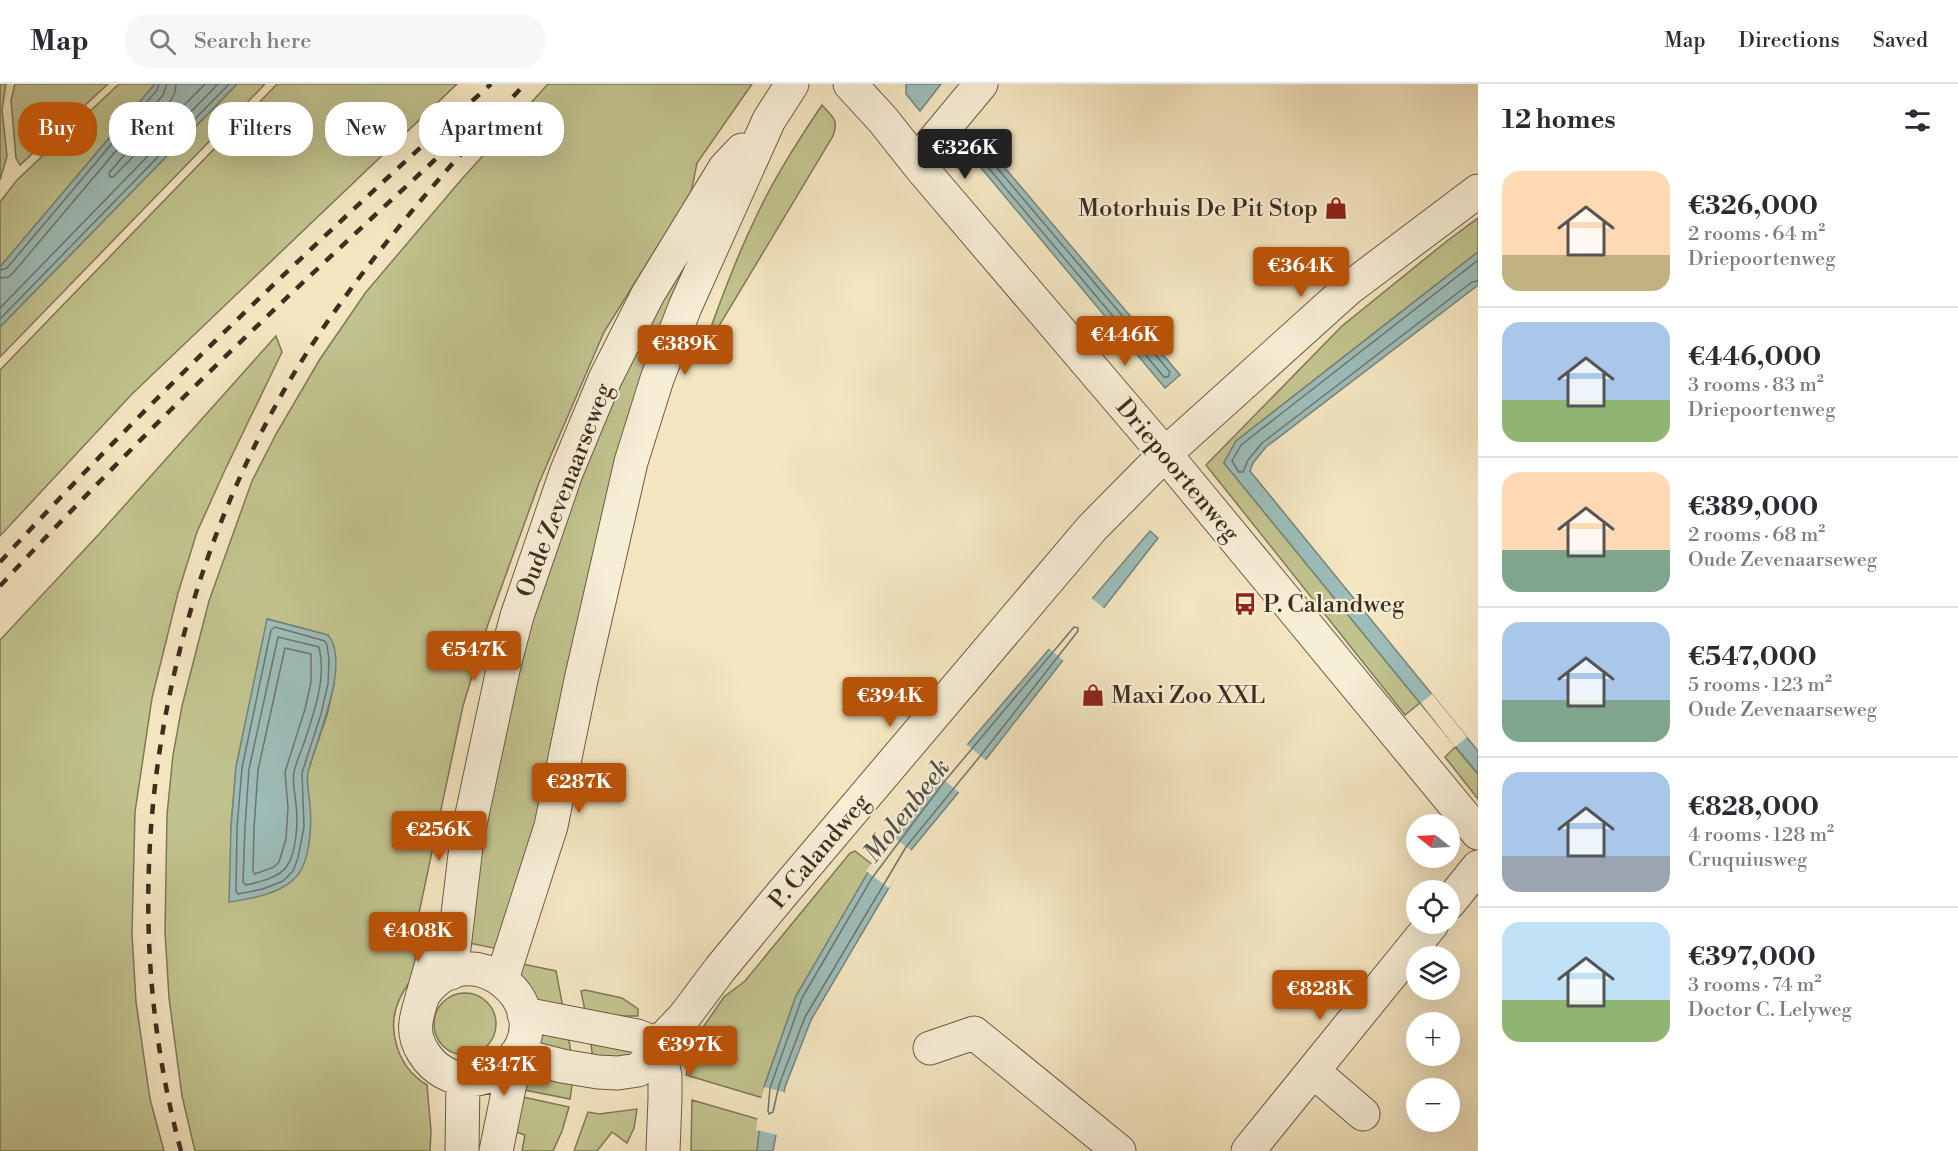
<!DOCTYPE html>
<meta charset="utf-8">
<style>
body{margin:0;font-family:"Libre Bodoni",serif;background:#f7f7f7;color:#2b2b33;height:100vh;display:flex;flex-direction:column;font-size:22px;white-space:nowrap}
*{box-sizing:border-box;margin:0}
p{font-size:20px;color:#7c7c81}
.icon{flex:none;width:33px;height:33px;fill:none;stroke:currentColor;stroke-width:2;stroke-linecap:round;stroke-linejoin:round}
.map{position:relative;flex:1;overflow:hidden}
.drawer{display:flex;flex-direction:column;background:#fff;width:480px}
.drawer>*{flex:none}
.top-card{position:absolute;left:18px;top:18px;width:570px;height:54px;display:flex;gap:12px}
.needle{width:39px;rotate:288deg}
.tools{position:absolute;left:1406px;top:730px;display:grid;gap:12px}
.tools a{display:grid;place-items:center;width:54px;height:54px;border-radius:50%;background:#fff;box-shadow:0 6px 24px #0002;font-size:30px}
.price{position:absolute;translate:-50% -51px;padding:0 14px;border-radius:6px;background:#b45309;color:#fff;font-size:20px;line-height:39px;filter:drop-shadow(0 2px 3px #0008)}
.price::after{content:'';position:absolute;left:50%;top:36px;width:18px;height:14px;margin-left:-9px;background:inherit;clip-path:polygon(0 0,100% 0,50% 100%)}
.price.current{background:#222;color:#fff}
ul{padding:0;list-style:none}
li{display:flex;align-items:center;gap:18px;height:150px;padding:0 24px}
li+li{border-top:2px solid #e1e1e2}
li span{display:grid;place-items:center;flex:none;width:168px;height:120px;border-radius:18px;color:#555}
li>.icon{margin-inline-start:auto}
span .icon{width:72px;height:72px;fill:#fffc;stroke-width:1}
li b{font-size:26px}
h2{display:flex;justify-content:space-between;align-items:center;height:72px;padding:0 24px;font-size:26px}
.tag{padding:0 21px;border-radius:24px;background:#fff;box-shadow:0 6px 24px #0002;font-size:21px;line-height:54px}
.tag.current{background:#b45309;color:#fff}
header{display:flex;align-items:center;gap:36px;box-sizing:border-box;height:84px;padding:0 30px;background:#fff;border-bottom:2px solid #e1e1e2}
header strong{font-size:28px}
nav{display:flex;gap:33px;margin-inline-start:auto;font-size:21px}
.search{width:420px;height:54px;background:#f7f7f7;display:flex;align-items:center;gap:15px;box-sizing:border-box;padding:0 21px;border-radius:24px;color:#7c7c81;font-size:22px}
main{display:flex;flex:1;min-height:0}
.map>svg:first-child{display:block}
.green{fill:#c1c38e;stroke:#7f7857;stroke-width:1.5;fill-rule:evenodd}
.water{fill:#9dbdb9;stroke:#77847c;stroke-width:1.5}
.pier{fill:#f3e5c0}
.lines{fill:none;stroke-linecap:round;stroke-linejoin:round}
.shore{stroke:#6d766c;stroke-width:1.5}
.minor-casing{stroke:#6a5c48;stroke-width:35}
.minor{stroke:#f7eed6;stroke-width:33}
.rail{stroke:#3d2e20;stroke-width:4.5;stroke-dasharray:10 10;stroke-linecap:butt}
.labels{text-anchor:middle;stroke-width:4.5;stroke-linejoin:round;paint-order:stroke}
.poi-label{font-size:24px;fill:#3d2e20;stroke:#f7eed6;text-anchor:start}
.street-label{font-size:24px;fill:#3d2e20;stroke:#f7eed6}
.water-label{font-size:26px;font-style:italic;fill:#555246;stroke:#f7eed6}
</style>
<header>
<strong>Map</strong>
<div class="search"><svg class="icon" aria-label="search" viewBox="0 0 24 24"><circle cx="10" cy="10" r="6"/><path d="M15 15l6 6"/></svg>Search here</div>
<nav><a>Map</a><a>Directions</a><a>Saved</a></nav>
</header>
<main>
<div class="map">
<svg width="1478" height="1067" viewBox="0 0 1478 1067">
<rect width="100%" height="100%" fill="#f3e5c0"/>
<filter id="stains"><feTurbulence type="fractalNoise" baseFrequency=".00333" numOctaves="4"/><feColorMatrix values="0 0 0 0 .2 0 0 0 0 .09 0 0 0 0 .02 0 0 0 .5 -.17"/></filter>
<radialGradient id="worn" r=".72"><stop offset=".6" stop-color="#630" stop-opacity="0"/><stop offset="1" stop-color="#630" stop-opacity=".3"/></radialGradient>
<!-- green -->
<path class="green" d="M0,0H6L2,26L7,72L0,96Z
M15,0H108L20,81L16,74L11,16Z
M119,0H155L0,183V118L17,96Z
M237,0H265L0,273V243Z
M277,0H457L132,310L0,452V286Z
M548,0H752L697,79L691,109L604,248L539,399L487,543L463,622L413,857C414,866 417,877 416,885C413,896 404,904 400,914C385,945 398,984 427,1001L431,1047L430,1067H195L182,1012L169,914L165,848L167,731L173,671L182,622L209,517L252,397L276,350L320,275L366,208L461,96ZM268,535L328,551L335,576L334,601L327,631L307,690L310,743L309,759L298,790L231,743L236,683Z
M822,21C833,34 839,35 833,52L713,252L707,254C722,213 737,172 756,133C774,94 798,57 822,21Z
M716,133L545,730L498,865L464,858L474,770L532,509L650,226Z
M1478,134V168L1236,357L1224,379L1420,619L1405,631L1206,381L1342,242L1447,157Z
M276,252L282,268L225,386L197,448L178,509L152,614L135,728L132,850L136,918L150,1015L164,1067H0V556L100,449Z
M1455,663L1478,690V715L1445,673Z
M855,767L874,782L796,912L764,1003L763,1014L686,991L697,952L724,913L745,897L850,769Z
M518,879L556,887L564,929L544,925L520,902Z
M585,906L622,914L638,925V932H586L581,907Z
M434 940a31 31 0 1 1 62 0a31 31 0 1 1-62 0Z
M534,940L567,946L572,973L528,965Z
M590,951L634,961V972L593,977Z
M518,987L573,994L570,1015L514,1004Z
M523,1013L569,1023L562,1047L553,1067H522L525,1051L516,1048Z
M692,1016L761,1036L757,1067H691Z
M637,1025L634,1044L627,1059L612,1048L597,1067H574L588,1028L599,1030Z"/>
<!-- water -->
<path class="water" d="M155,0H237L0,243V183Z
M906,0H941L920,27L906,10Z
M978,52L1180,291L1165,304L967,67Z
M1478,168V201L1266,363L1253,379L1250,387L1478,667V690L1224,379L1236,357Z
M1150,447L1158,454L986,675L911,766L811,936L785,1003L773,1067H757L764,1003L796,912L867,790L939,694Z
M267,535L328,551C352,580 315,656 308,689C306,699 309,710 310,721C312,740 310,777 297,792C280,811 252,814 229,818L231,743L236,683Z"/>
<!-- pier -->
<path class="pier" d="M1089,512L1106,526L1065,578L1046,562Z
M1432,610L1467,653L1455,663L1421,619Z
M965,659L988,678L961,710L939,692Z
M892,752L913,768L889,804L866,787Z
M764,1003L787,1009L778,1051L756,1046L759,1024Z"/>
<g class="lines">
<!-- shore -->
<path class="shore" d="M176,0L175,8L171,16L109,89L110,93H113L205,0
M978,64L981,65L1170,288L1168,293H1164L976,69L975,66Z
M1478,176L1241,361L1232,377L1239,388H1243L1248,376L1262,359L1472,198L1478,197
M0,186L7,184L157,6L159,0
M0,194L8,193L13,189L163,11L167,0
M0,224L218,0
M0,235L229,0
M275,543L325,557L327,561L329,576L328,600L321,630L302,689L304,743L298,774L293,787L283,797L263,805L238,810L236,807L237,743L242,684L271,546Z
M1074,543L1078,544V547L981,671L906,763L805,933L779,1001L773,1028L769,1030L768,1027L770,1004L802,914L872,794L944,698Z
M278,553L319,563C327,595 313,632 303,662C300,670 296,679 294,688C292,698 295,709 296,720C298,737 297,767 287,782C279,794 259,798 246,801L243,798L245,743L249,685Z
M285,564L311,570V598L305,625L285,688L288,724L286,755L279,778L274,783L255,790L253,787L254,744L258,686Z"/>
<!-- minor casing -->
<g class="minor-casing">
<path id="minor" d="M850,0L883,36L921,84L1165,370L1478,749
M917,77L981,0
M1449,819L1478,783
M451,889L467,754L504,581L517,532L566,389L605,295L648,210L725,84L742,66
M502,895L551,742L581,596L631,378L657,295L685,223L769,36L792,0
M422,913C467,841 566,923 509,979C499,988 487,995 473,995C452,996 434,986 423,968C409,945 418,930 424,907C429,888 436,869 439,849
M524,930L637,952L658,960
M658,960L665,992V1015L663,1067
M930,964L974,949L1119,1067
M516,970L562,982L598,988L618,989L638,986L650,974L658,960L684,933L720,885L781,811L1092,444L1165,370L1348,205L1478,107
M1313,987L1363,1030
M462,1067L463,995
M496,1067L516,970
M1248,1067L1432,840"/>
</g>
<!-- minor -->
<use href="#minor" class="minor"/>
<!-- rail -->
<path class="rail" d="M0,478C155,310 321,152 491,0
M0,502C35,464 71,427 107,390C233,261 366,139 499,17
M181,1067C111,810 156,525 290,296C354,189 440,91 525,0"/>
</g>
<!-- icons -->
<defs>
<g id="shop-bare" transform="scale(1.8)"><path d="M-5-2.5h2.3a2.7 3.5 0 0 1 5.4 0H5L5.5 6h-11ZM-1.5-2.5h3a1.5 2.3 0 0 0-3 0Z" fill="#8f2418" stroke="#f7eed6" stroke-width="2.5" paint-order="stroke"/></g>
<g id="bus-bare" transform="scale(1.8)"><path d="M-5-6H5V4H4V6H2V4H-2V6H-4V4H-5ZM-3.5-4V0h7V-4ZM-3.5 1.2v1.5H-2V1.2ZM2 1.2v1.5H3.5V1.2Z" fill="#8f2418" stroke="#f7eed6" stroke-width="2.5" paint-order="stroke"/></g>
</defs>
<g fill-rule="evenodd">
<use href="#shop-bare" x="1336" y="124"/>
<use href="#bus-bare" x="1245" y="520"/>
<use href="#shop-bare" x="1093" y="611"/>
</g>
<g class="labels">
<!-- poi labels -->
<g class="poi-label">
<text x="1318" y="132" text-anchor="end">Motorhuis De Pit Stop</text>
<text x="1263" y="528">P. Calandweg</text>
<text x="1111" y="619">Maxi Zoo XXL</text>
</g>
<!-- street labels -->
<g class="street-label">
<text transform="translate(1178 386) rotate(50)" y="8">Driepoortenweg</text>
<text transform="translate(564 406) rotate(-69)" y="8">Oude Zevenaarseweg</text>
<text transform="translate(819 767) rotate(-50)" y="8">P. Calandweg</text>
</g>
<!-- water labels -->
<g class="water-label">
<text transform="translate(906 726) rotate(-52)" y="9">Molenbeek</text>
</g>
</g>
<rect width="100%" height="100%" filter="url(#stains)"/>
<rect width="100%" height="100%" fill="url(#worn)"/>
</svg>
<div class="tools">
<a><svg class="needle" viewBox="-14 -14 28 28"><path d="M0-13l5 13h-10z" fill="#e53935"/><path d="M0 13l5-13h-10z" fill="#7c7c81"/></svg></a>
<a><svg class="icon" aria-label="locate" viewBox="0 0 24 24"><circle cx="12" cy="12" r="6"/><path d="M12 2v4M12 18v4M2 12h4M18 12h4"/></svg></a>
<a><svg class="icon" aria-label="layers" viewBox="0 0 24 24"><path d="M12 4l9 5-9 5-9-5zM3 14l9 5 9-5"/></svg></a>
<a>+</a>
<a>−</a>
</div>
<b class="price current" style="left:965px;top:96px">€326K</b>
<b class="price" style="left:1301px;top:214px">€364K</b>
<b class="price" style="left:1125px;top:283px">€446K</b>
<b class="price" style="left:685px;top:292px">€389K</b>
<b class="price" style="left:474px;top:598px">€547K</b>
<b class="price" style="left:890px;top:644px">€394K</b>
<b class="price" style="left:579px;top:730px">€287K</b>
<b class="price" style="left:439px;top:778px">€256K</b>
<b class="price" style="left:418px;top:879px">€408K</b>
<b class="price" style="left:1320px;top:937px">€828K</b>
<b class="price" style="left:690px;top:993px">€397K</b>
<b class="price" style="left:504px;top:1013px">€347K</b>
<div class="top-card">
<a class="tag current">Buy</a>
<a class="tag">Rent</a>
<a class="tag">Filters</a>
<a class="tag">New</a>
<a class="tag">Apartment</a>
</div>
</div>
<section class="drawer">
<h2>12 homes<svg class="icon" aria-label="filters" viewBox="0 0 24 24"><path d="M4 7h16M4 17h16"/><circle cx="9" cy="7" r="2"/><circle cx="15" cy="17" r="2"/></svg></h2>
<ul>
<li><span style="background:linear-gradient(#ffd9b3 70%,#c2b280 0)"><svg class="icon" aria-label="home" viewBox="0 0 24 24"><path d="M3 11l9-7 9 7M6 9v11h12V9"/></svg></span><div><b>€326,000</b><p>2 rooms · 64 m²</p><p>Driepoortenweg</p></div></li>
<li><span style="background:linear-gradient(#a9c7e8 65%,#8fb573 0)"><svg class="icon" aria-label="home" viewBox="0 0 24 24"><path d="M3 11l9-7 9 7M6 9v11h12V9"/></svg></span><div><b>€446,000</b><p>3 rooms · 83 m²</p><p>Driepoortenweg</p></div></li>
<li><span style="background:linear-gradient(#ffd9b3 65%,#7fa58c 0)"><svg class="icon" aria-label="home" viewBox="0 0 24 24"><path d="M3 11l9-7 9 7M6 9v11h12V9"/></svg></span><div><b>€389,000</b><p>2 rooms · 68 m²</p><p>Oude Zevenaarseweg</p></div></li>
<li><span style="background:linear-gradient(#a9c7e8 65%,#7fa58c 0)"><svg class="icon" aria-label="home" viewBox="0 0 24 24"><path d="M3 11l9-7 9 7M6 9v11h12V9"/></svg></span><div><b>€547,000</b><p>5 rooms · 123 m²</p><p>Oude Zevenaarseweg</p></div></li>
<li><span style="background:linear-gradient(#a9c7e8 70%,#9aa5b1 0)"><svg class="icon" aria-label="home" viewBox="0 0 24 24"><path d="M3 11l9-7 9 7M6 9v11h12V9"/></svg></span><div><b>€828,000</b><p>4 rooms · 128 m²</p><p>Cruquiusweg</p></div></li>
<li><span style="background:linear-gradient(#bfe0f5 65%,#8fb573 0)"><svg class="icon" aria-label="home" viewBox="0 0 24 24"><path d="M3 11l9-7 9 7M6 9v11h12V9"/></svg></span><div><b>€397,000</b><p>3 rooms · 74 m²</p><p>Doctor C. Lelyweg</p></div></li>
</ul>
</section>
</main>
